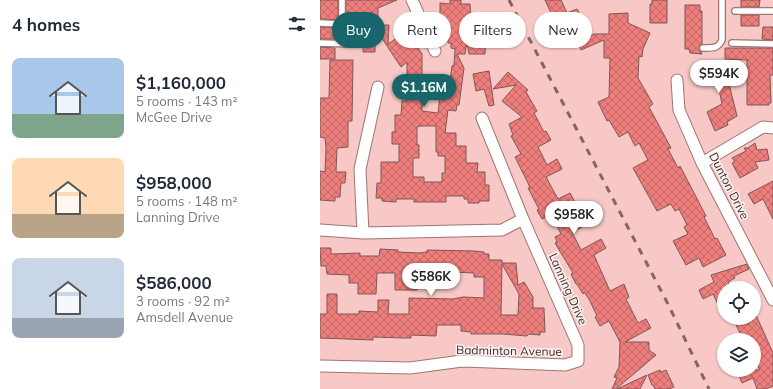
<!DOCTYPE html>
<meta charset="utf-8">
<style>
body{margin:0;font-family:Mulish,sans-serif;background:#f2f2f3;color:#1f2937;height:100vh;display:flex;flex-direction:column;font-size:15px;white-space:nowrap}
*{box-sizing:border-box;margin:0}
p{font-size:13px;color:#747a83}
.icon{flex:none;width:22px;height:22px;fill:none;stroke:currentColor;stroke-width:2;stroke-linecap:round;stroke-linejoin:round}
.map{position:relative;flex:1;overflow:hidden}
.panel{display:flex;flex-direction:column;background:#fff;width:320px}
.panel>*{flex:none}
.top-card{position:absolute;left:12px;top:12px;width:380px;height:36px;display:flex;gap:8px}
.buttons{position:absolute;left:397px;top:281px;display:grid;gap:8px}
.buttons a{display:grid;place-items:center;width:44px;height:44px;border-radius:50%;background:#fff;box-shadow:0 1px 3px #0004;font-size:20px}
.price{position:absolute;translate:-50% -34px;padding:0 9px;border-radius:14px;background:#fff;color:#222;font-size:13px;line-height:26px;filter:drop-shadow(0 1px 2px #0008)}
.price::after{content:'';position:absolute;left:50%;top:24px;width:12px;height:9px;margin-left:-6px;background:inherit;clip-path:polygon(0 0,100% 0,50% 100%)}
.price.selected{background:#18666b;color:#fff}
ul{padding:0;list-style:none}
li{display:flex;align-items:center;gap:12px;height:100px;padding:0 12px}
li span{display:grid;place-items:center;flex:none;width:112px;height:80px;border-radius:8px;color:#555}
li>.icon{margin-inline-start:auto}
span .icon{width:48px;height:48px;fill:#fffc;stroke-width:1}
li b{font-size:17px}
h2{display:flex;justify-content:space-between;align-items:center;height:48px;padding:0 12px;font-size:17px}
.chip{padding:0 14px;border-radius:18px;background:#fff;box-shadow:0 1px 3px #0004;font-size:14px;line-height:36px}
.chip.selected{background:#18666b;color:#fff}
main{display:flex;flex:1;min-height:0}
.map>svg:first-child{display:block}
.building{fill:url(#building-cross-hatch);stroke:#805755;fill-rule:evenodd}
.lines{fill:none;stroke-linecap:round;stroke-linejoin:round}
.service-casing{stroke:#9f7472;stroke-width:8}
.minor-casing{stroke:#9f7472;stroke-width:13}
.service{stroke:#fff;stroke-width:5.5}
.minor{stroke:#fff;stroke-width:11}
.rail{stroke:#836664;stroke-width:3;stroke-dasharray:7 7;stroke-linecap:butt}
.labels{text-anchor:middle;stroke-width:3;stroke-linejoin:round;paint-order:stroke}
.street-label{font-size:12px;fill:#3d2b2a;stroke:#fdf3f3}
</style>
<main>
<section class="panel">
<h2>4 homes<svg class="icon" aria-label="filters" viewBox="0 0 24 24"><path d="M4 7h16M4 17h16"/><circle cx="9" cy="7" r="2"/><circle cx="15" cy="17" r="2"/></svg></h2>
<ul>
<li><span style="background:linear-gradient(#a9c7e8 70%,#7fa58c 0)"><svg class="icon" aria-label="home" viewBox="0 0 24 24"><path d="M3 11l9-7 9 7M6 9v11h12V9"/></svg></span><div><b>$1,160,000</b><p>5 rooms · 143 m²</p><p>McGee Drive</p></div></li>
<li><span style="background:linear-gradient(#ffd9b3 70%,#b9a48a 0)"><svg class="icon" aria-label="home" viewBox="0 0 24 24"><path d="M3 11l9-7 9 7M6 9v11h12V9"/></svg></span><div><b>$958,000</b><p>5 rooms · 148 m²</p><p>Lanning Drive</p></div></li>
<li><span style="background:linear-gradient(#c9d6e8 75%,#9aa5b1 0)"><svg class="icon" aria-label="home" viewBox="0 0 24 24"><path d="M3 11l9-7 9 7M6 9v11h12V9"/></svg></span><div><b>$586,000</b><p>3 rooms · 92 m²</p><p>Amsdell Avenue</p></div></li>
</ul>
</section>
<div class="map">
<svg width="453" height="389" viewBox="0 0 453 389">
<defs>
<pattern id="building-cross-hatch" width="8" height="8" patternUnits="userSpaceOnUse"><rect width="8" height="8" fill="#ed7e7b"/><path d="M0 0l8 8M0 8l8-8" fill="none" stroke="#c16765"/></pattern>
</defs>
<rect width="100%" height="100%" fill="#f7c8c5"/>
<!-- building -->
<path class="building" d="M0,0H18V20L0,19Z
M26,0H77L58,8V25H69L68,44L89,30L96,41L94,42L102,54V111L118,113L122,79L130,80L132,66L134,65L135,49L131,48V43H128L127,24L120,23V3L130,4V0H141V4H150L151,19H175L180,29H168V31H166L165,54H149L147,42L145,54H137L144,68L139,105H137L136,111L128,110L125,133H136V146H146V163H158L157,172H165V185H169V201H159V203H148V199H144V196H126V202H94V199H76V202L62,201V198H56L57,183H61V162H79V144H72V132H75V115H81L82,101H87V62L81,67L55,28V52H43V37L16,36L15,39H0V27L22,28L25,26ZM100,126H116V152H118V156H125V173H122V182H104V177H93V158H99V145H97V127Z
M225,0H241L247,13L257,9L262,18L260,19L268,37L274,34H289V14L308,13V23L330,33L323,49L322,57L319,56L318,78L333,104L329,107L351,148L348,149L358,168L360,166L386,216L384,217L395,239L397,238L406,255L383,267L379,258L366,265L353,241L368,234L364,227L367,225L359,209L355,211L351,204L337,211L313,168L328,160L319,143L315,146L308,132L299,137L289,120L287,121L278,102L289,97L290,58H284V40L261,50L256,39L244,45L238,35L241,34Z
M332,0H347V23H330V4H332Z
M421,0H440L439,7H421Z
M365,5H380V11H382V44L380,46L379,48L382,54L370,53L369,49H365Z
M421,15H439V26H421Z
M443,27H453V40L442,39Z
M0,47L15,48V59H0Z
M405,48H453V75H450L451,103H448L449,105H427V60L405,59Z
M10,60H33L32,121H28V147L17,148L16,172H26L25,183H21L20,197H15V201L0,200V171L5,172L6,148L5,138L0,137V98H9Z
M381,63L407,64L406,85L409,84L417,116L407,122L408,125L395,131L387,112L402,104L398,85L383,84L384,80H381Z
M169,71L174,105L169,106L164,89L156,91L153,74Z
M188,72L208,90L206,92L217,111L214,113L224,132L226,131L231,140L218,147L227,165L237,159L242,169L226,177L238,199L250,193L262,215L265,213L270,223L252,232L261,250L281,239L286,248L274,255L290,291L304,284L309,297L306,299L318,323L326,319L331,328L305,342H329V350L336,355L296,389H292L297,378L294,377L299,367L300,342L289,321L280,326L275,317L277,316L269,299L264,292L263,294L257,284H256L251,274L253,273L235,243L237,242L235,237L241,234L231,215L222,219L217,210L219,209L208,188H210L208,183L195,157L201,154L191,136L193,135L189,124L202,117L182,101L196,85L173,89Z
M435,143L437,150L447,149L449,160L435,162L438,168L420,178L412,163L415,162L412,158L426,151L424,148H428Z
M453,181V219L443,199L434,204L428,194Z
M0,248H11V254L40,253V256H59L60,249L78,250V252L99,253L107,252V250L155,251L164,252V254H169V260H182V263H196L198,285L204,282L213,297V308H224L225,332H220V335L209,334L207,336L183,334H151V332L141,331V325H117L116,336L91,335V338H85L53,337V340L0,338V314H7V294H17V314H39V311L58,312V300H69L68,314H89V298L133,299L143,297L164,298V277H154V273L131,272V280H117V276L97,275V290H75V273H57L56,294H38V283H29V275L7,274L6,266H1ZM182,264L199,294L198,315H181Z
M427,264L429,269L414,276L415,278L408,282L411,288H404V317L393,294L383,299L379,290L394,282L391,275Z
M436,315L453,353V386L446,389H437L433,378L422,383L417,370H440L434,357V340H423L413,318H434V316Z
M340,370L341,372L346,370L354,387L349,389H335L333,385H332L328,375Z
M327,375L320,389H297Z"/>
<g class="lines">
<!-- service casing -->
<g class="service-casing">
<path id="service" d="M415,11H453
M0,23L22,24V0
M0,43L32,44
M412,43L453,44
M383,48C392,48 398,49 402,40V0"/>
</g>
<!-- minor casing -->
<g class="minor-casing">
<path id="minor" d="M92,0L115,51
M357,80L359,110L382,163L453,300
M382,163L443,127L453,128
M0,230L43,233L182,230L203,219
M43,233L40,169L58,87
M0,366L90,368L142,361L245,365L258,361V345L203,219L162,118"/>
</g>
<!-- service -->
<use href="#service" class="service"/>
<!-- minor -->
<use href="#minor" class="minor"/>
<!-- rail -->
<path class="rail" d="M189,0L348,304L389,389"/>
</g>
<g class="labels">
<!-- street labels -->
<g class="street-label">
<text transform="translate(409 186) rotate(63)" y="4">Dunton Drive</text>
<text transform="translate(248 289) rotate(66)" y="4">Lanning Drive</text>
<text transform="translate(189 351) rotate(1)" y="4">Badminton Avenue</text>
</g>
</g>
</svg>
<div class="buttons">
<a><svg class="icon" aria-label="locate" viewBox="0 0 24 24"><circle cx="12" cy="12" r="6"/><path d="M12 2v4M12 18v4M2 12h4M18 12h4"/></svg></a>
<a><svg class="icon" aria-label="layers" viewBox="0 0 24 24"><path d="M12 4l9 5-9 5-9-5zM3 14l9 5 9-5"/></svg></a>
</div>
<b class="price" style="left:399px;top:94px">$594K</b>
<b class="price selected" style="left:104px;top:108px">$1.16M</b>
<b class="price" style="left:254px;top:235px">$958K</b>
<b class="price" style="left:111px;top:297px">$586K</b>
<div class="top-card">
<a class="chip selected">Buy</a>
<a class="chip">Rent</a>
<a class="chip">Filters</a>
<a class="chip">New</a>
</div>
</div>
</main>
